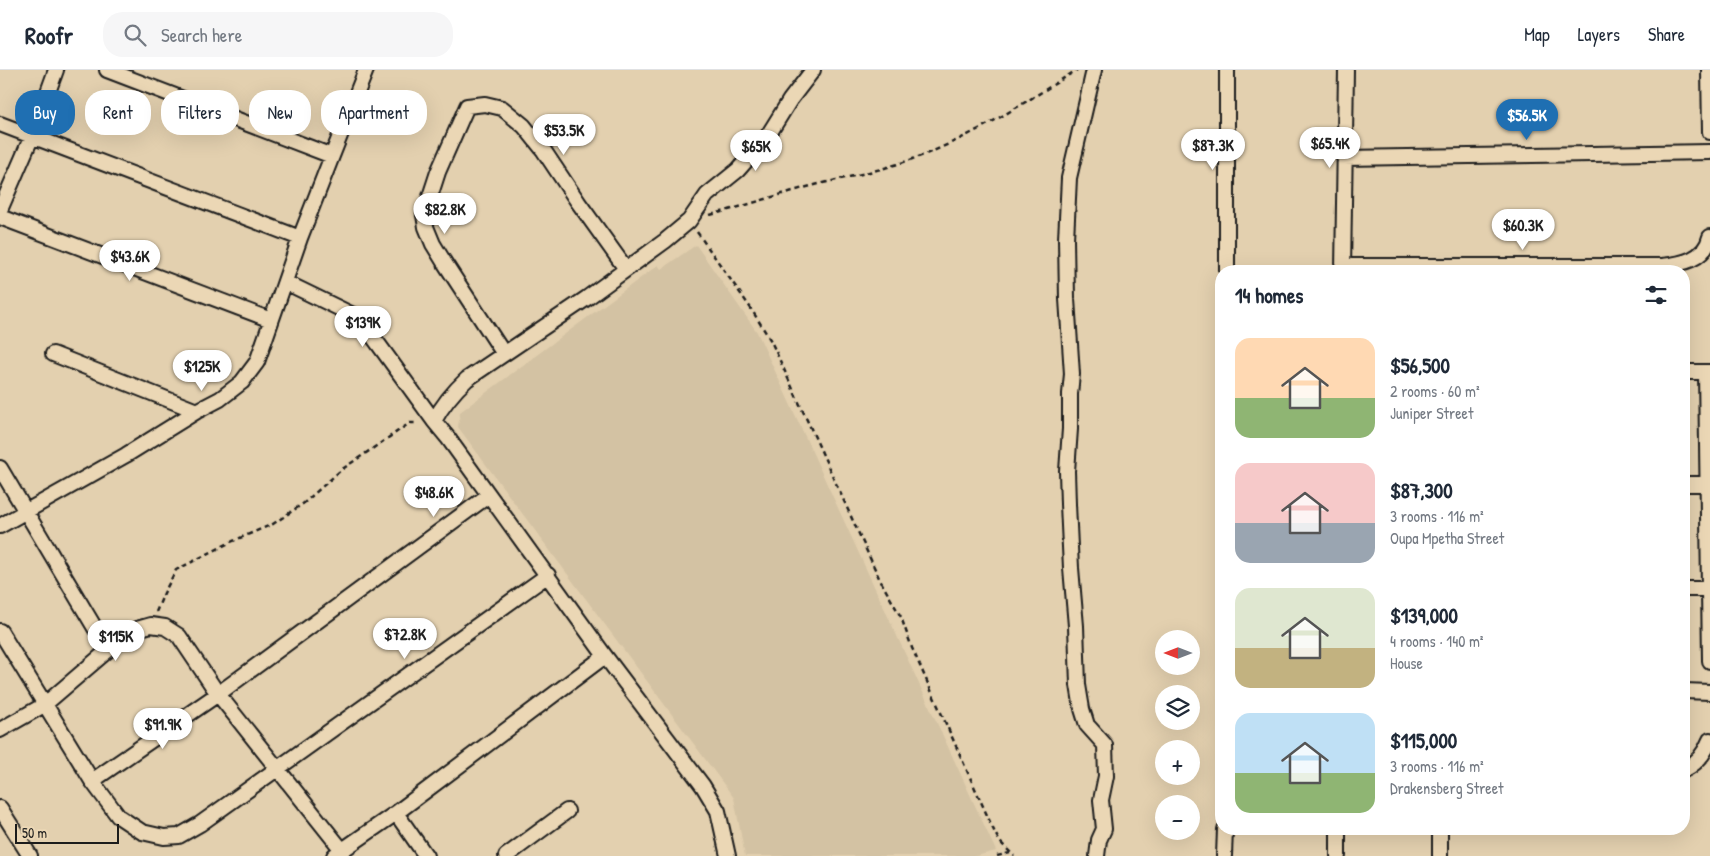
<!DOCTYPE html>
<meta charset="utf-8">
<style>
body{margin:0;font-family:"Patrick Hand",sans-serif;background:#f6f6f7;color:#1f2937;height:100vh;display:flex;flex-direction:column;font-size:19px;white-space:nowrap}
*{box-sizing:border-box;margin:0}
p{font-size:16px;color:#747a83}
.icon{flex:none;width:28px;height:28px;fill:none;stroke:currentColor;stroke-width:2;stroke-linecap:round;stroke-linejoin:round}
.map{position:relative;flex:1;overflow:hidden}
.side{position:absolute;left:1215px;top:195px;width:475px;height:570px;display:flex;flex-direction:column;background:#fff;border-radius:20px;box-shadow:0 5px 20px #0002}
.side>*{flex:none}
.guide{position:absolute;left:15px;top:20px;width:475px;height:45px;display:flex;gap:10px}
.needle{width:32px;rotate:270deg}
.controls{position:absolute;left:1155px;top:560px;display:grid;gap:10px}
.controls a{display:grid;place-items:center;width:45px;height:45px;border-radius:50%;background:#fff;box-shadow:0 5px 20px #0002;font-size:25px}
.scale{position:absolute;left:15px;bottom:12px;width:104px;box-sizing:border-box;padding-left:5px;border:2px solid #1c1c1c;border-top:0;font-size:14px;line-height:18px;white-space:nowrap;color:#1c1c1c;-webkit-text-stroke:4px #ebd7b5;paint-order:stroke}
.price{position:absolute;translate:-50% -42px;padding:0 11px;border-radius:18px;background:#fff;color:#222;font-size:16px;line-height:32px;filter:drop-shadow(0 1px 2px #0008)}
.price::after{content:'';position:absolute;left:50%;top:30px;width:15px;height:11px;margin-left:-8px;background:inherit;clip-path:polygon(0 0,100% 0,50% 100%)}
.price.current{background:#1f6fb2;color:#fff}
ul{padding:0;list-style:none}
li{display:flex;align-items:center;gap:15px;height:125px;padding:0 20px}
li span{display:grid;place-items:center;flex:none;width:140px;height:100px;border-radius:15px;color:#555}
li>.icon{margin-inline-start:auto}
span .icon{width:60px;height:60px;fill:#fffc;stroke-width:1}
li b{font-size:21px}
h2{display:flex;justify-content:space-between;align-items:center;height:60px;padding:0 20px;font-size:21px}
.tag{padding:0 18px;border-radius:20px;background:#fff;box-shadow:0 5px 20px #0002;font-size:18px;line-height:45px}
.tag.current{background:#1f6fb2;color:#fff}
header{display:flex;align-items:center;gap:30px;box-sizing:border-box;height:70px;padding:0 25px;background:#fff;border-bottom:1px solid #e0e1e3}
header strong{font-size:24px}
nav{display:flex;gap:28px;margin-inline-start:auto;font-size:18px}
.search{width:350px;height:45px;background:#f6f6f7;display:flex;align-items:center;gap:12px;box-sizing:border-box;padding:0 18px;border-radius:20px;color:#747a83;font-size:19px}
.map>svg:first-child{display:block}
.built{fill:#d3c2a3}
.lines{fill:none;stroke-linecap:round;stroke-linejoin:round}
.minor-casing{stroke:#1c1c1c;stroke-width:18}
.path{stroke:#1c1c1c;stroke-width:2.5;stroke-dasharray:5 4;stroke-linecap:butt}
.minor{stroke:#ebd7b5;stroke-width:14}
</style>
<header>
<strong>Roofr</strong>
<div class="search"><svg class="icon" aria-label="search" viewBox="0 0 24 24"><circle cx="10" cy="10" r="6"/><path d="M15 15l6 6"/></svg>Search here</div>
<nav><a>Map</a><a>Layers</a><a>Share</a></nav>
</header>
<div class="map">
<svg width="1710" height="786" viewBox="0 0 1710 786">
<rect width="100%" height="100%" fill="#e3d0af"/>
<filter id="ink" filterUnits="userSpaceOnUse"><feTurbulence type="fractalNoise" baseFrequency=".02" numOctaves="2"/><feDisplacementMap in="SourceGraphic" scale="10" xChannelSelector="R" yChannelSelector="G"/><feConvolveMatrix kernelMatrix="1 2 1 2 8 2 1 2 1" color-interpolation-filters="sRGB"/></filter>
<g filter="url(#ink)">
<!-- built -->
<path class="built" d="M696,175L757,262L996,781L976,786H745L734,728L458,357L460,342L658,195L661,199Z"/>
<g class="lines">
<!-- minor casing -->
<g class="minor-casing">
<path id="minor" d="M107,0L332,86L366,0
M1094,0L1069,108L1066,169L1067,229L1072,304L1070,324V359L1067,401L1068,434L1071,498L1076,556L1078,615L1082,639L1087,655L1105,675L1106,706L1101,730L1104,759L1099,770L1097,786
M1709,0L1710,62
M0,54L300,168
M1344,88L1710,82
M0,140L32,66L56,0
M0,147L271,250
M1343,196H1662C1681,194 1705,190 1710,167
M1227,201V0
M1343,201L1346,0
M285,212L355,246L371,264L434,351
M53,284L197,341
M504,284L444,192L433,174L426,157L424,145L438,102L467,36L485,34L502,38L524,56L544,81L578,132L626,199
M1684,302H1710
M1706,302L1710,591
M0,398L108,580
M1684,414H1707
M489,425L448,368L434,351C443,334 453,322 467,309L587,228L665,171L689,151L707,125L738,100L767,67L790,30L813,0
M0,456L126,385L197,341L220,329L242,312L257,292L300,168L332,86
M1684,519H1709
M0,561L92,711L118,746L142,762L164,767L179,766L200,754L548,505
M1684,621L1710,622
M0,660L44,635L120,570L137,559L151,555L165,557L179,566L218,624L342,780
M1684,700C1696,694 1705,683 1710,670
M92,711L218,624L489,425L605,586L703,716L718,741L728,786
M0,738L30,786
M396,743L426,786
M1440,759V786
M334,786L396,743L605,586
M506,786L567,741
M1224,786L1225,759
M1338,786V759"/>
</g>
<!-- path -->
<path class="path" d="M710,145C746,136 782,123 819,114C862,104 901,96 942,77C990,56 1033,27 1077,0
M697,162L750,237L771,271L880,510L901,547L912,578L995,763L1000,772L1014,786
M156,542L164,523L176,500L233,471L273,454L304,433L341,400L410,353H418
M997,786L1010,783"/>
<!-- minor -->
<use href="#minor" class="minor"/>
</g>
</g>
</svg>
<div class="controls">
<a><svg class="needle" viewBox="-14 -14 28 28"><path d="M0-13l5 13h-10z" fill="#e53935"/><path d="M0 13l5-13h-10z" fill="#747a83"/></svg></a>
<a><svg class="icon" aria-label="layers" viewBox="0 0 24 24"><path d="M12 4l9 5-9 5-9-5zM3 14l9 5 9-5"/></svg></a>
<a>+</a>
<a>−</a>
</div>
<div class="scale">50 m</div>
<b class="price current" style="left:1527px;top:71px">$56.5K</b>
<b class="price" style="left:564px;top:86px">$53.5K</b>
<b class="price" style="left:1330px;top:99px">$65.4K</b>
<b class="price" style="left:1213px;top:101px">$87.3K</b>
<b class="price" style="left:756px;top:102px">$65K</b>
<b class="price" style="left:445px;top:165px">$82.8K</b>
<b class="price" style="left:1523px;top:181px">$60.3K</b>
<b class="price" style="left:130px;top:212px">$43.6K</b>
<b class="price" style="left:363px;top:278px">$139K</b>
<b class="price" style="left:202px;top:322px">$125K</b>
<b class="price" style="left:434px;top:448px">$48.6K</b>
<b class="price" style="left:405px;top:590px">$72.8K</b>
<b class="price" style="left:116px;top:592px">$115K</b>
<b class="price" style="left:163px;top:680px">$91.9K</b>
<div class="guide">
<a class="tag current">Buy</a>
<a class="tag">Rent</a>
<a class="tag">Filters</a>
<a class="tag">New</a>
<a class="tag">Apartment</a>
</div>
<section class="side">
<h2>14 homes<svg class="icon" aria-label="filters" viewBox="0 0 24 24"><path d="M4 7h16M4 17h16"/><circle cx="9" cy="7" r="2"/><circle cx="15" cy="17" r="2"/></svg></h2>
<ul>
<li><span style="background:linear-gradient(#ffd9b3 60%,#8fb573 0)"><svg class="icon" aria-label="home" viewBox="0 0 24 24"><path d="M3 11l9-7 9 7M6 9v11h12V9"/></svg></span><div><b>$56,500</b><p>2 rooms · 60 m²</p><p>Juniper Street</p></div></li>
<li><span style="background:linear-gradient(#f6c9c9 60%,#9aa5b1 0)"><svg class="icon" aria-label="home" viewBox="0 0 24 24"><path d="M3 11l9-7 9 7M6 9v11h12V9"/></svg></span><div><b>$87,300</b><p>3 rooms · 116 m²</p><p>Oupa Mpetha Street</p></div></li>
<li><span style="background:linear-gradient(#dfe7d0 60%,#c2b280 0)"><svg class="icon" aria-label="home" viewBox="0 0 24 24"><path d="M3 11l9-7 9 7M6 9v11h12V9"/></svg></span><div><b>$139,000</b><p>4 rooms · 140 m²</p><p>House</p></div></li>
<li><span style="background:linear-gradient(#bfe0f5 60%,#8fb573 0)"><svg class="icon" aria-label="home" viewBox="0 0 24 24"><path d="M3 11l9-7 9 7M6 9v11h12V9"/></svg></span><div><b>$115,000</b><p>3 rooms · 116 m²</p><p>Drakensberg Street</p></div></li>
</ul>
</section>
</div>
